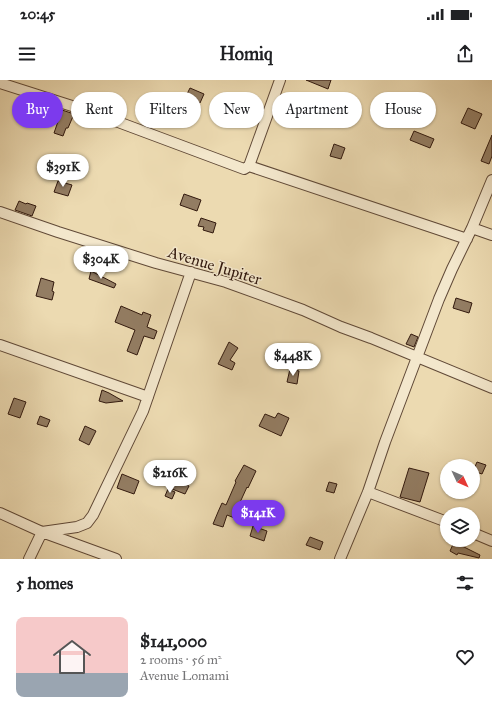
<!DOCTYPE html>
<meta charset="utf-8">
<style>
body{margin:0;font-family:"IM FELL Great Primer",serif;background:#f6f6f6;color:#202124;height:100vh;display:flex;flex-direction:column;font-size:15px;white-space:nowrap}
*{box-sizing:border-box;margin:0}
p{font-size:13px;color:#757577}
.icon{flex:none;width:22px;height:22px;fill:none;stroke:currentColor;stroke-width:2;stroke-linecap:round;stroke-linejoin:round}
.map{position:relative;height:479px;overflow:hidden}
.sheet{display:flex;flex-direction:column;background:#fff;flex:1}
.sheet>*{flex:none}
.banner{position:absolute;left:12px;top:12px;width:468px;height:36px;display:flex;gap:8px}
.needle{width:26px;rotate:134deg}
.controls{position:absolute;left:440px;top:379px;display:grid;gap:8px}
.controls a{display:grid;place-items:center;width:40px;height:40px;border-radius:50%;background:#fff;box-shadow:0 1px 3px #0004;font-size:20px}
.price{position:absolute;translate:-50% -34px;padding:0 9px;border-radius:14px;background:#fff;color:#222;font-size:13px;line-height:26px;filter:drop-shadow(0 1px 2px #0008)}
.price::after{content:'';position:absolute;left:50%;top:24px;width:12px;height:9px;margin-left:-6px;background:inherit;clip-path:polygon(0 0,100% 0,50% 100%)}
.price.selected{background:#7c3aed;color:#fff}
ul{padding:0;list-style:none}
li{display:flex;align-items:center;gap:12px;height:100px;padding:0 16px}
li+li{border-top:1px solid #e0e0e0}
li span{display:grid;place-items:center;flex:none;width:112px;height:80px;border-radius:8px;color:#555}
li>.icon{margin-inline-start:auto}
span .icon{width:48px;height:48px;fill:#fffc;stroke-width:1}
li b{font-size:17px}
h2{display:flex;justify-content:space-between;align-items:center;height:48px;padding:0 16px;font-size:17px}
.pill{padding:0 14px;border-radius:18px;background:#fff;box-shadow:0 1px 3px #0004;font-size:14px;line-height:36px}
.pill.selected{background:#7c3aed;color:#fff}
.status{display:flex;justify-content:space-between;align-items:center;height:28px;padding:0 20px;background:#fff;direction:ltr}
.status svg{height:11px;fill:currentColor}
header{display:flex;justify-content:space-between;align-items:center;height:52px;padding:0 16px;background:#fff;font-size:18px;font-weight:700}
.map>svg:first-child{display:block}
.building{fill:#937d63;stroke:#32190e}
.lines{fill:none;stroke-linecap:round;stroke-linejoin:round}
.minor-casing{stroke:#604937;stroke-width:12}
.minor{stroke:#f3e7cc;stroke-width:10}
.labels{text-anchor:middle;stroke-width:3;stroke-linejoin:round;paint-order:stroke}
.street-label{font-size:16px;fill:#32190e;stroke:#f3e7cc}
</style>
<div class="status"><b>20:45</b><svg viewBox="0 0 49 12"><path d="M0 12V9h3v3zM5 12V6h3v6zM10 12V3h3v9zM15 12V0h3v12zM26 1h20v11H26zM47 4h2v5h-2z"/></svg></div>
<header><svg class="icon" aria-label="menu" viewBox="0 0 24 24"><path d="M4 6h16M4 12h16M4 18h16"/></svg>Homiq<svg class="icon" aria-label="share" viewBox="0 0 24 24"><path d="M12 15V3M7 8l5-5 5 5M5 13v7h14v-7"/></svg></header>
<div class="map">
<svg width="492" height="479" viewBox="0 0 492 479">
<rect width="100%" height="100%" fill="#ecdab1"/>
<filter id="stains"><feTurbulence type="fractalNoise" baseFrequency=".005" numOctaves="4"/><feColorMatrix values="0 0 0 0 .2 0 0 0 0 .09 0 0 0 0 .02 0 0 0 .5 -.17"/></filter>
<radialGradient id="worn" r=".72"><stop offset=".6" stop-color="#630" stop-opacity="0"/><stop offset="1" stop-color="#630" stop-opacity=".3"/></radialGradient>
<!-- building -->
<path class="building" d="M306,0H331L328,9Z
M190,8L204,14L200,23L186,16Z
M227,22L241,28L235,41L221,35Z
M468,28L482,34L475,49L461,43Z
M62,30L74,34L68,48H66L63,56L54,53Z
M414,51L434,59L430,68L410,60Z
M492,55V76L489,84L481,81Z
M334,64L345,68L341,79L330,76Z
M58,101L72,105L68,116L54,112Z
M184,114L201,120L197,131L180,125Z
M19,121L26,124L27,123L36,126L32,136L15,130Z
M201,138L216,143L213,153L203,150L204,147L198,146Z
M91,191L116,204L114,208L89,199Z
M41,198L54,202L52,211L54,212L52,220L36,216Z
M456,218L472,223L469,233L453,228Z
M121,226L142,235L143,232L151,235L147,247L157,251L154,259L144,256L137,275L127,271L135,250L115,242Z
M411,254L418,257L414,267L406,264Z
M229,262L238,268L230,280L235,283L232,290L218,284Z
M290,289L299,291L297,304L287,302Z
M102,310L109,313L123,321L106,323L99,321Z
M14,318L26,322L20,338L8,334Z
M278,333L289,338L281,356L259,346L265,334L275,338Z
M40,336L50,340L47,347L37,344Z
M85,346L96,351L89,365L79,360Z
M477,382L486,385L482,394L473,391Z
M244,385L256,391L248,408L247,407L237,429L250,434L247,443L227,435L223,447L213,444L218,432L222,423L226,425L236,402L235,401Z
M409,388L429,393L420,422L400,417Z
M122,394L139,401L134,414L117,408Z
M175,400L189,406L185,414L172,409Z
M329,402L337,404L334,413L326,411Z
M168,409L175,412L172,419L165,416Z
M272,427L280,430L276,443L267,440Z
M253,446L267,451L264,461L250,456Z
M310,457L323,462L320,470L306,465Z
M454,462L480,475L479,478L458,473L457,475L450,471Z"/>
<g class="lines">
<!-- minor casing -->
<g class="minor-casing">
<path id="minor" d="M0,3L94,33L244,89L249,86L280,0
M249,86L467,159
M0,132L58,152L156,183L226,202L303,230L341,247L371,258L492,308
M472,148L492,155
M0,265L148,317
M368,412L447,442
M0,433L42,452L116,479
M473,453L492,461
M29,479L42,452L77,447L87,443L93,435L143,331L191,192
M340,479L368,412L385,362L439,219L452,189L472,148L492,100"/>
</g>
<!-- minor -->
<use href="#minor" class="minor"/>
</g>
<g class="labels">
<!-- street labels -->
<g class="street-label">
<text transform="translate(215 185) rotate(17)" y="6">Avenue Jupiter</text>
</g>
</g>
<rect width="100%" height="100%" filter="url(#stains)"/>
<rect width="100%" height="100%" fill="url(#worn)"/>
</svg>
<div class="controls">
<a><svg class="needle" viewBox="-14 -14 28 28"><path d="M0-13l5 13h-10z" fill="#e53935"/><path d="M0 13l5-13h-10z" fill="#757577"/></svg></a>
<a><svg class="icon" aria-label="layers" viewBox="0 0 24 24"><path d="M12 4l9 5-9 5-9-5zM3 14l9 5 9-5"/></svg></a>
</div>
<b class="price" style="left:63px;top:108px">$391K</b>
<b class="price" style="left:101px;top:200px">$304K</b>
<b class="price" style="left:293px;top:297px">$448K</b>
<b class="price" style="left:170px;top:414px">$216K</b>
<b class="price selected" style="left:258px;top:454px">$141K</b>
<div class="banner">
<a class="pill selected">Buy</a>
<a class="pill">Rent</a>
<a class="pill">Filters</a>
<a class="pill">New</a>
<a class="pill">Apartment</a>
<a class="pill">House</a>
</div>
</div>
<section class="sheet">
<h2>5 homes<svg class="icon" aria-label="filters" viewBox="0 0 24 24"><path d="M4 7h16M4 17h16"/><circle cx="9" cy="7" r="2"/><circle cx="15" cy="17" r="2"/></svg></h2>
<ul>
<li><span style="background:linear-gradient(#f6c9c9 70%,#9aa5b1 0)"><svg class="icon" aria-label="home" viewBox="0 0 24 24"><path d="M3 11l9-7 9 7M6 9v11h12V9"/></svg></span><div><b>$141,000</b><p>2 rooms · 56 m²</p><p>Avenue Lomami</p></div><svg class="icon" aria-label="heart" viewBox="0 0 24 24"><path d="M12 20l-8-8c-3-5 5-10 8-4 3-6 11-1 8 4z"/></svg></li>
</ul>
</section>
